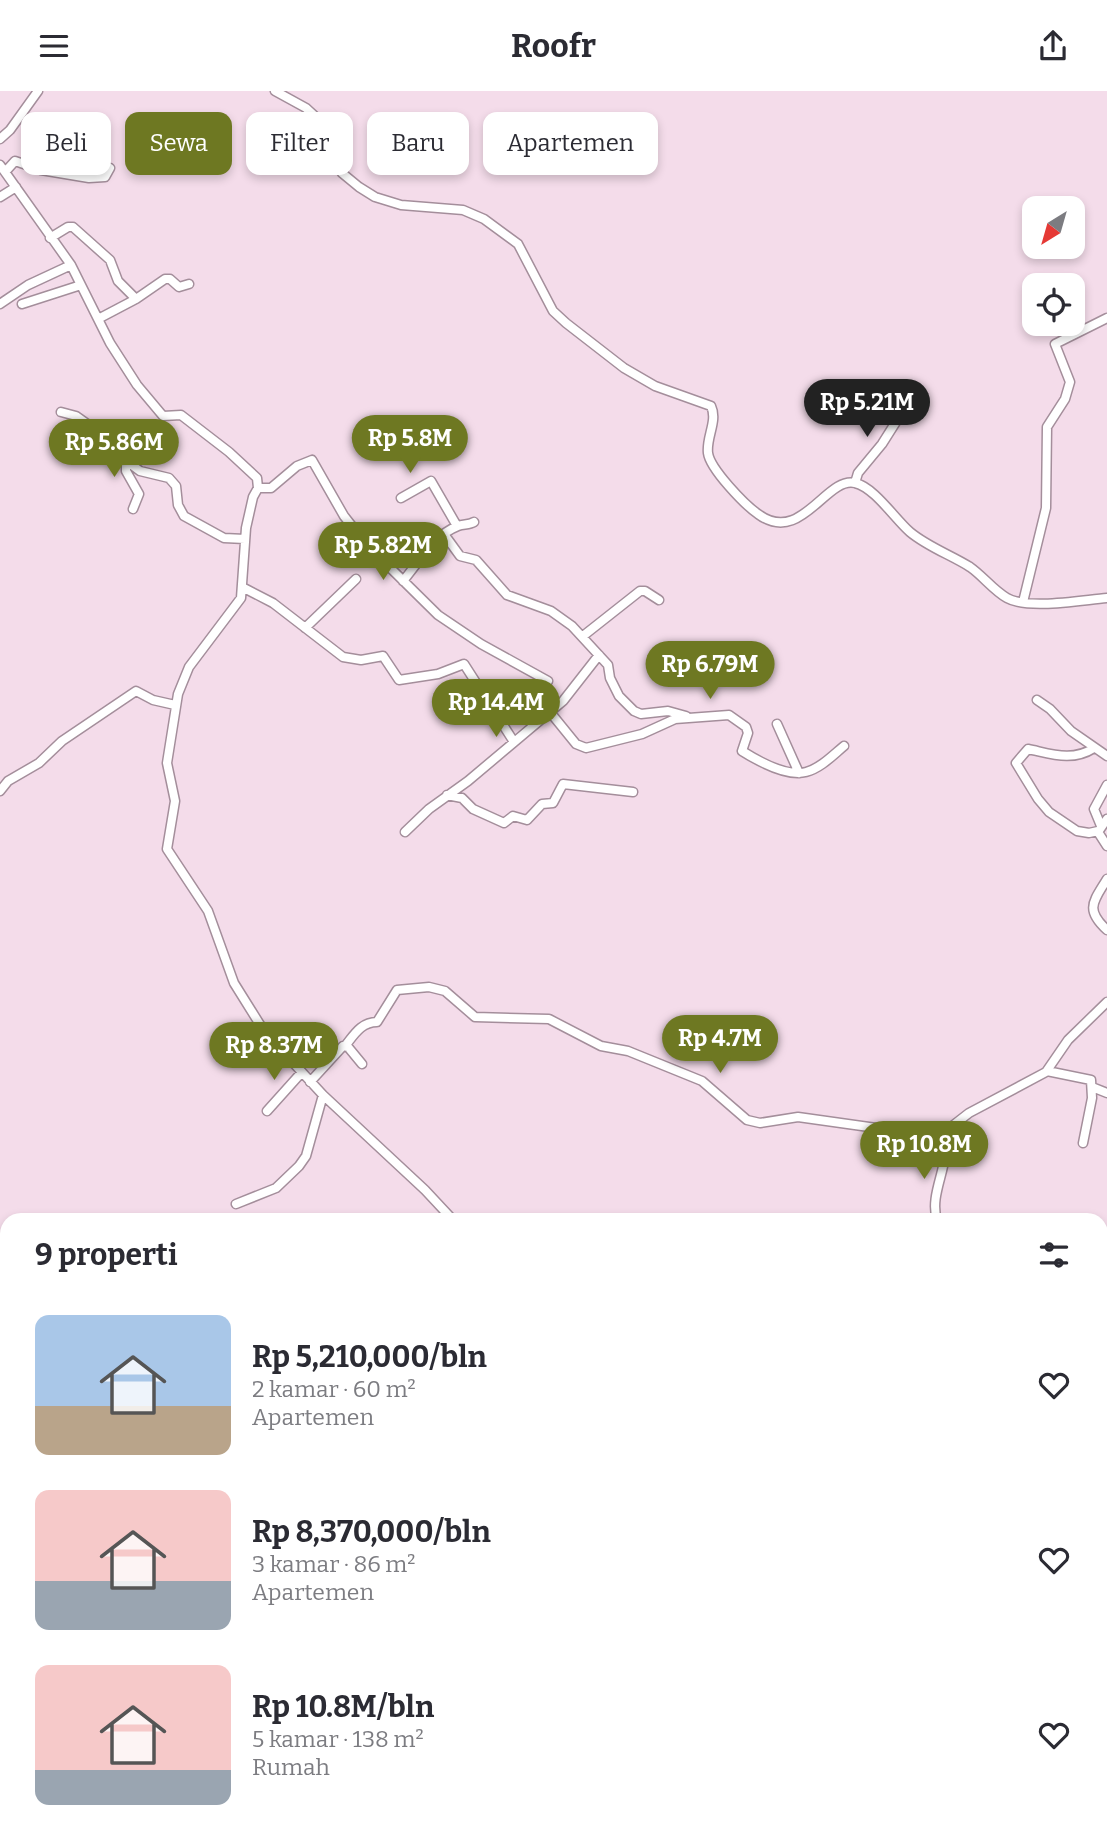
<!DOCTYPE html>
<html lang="id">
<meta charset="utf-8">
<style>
body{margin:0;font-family:Bitter,serif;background:#f7f7f7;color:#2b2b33;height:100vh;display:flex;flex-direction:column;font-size:26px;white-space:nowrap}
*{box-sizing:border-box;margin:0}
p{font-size:23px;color:#7c7c81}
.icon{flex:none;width:38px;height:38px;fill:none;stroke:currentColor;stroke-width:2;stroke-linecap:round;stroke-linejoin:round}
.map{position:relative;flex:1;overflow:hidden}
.panel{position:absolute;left:0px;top:1122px;width:1108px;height:625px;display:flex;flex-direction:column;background:#fff;border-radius:21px 21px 0 0;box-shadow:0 4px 10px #0003}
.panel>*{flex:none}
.hud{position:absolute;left:21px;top:21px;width:700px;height:63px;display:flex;gap:14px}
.needle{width:46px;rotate:217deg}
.tools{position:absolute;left:1022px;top:105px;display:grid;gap:14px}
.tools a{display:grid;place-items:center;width:63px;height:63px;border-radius:14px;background:#fff;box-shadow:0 4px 10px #0003;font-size:35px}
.price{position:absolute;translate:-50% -60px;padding:0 16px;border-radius:24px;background:#6e7822;color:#fff;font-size:23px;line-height:46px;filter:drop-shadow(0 2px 4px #0008)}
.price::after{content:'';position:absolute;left:50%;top:42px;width:21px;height:16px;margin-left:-10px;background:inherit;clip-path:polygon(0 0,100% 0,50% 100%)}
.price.selected{background:#222;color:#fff}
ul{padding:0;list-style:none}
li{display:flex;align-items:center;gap:21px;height:175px;padding:0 35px}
li span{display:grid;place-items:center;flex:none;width:196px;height:140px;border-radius:14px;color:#555}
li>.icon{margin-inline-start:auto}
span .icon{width:84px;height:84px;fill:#fffc;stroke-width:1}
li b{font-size:30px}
h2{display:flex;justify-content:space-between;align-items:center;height:84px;padding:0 35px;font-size:30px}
.chip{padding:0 24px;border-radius:14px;background:#fff;box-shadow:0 4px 10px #0003;font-size:24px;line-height:63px}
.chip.selected{background:#6e7822;color:#fff}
header{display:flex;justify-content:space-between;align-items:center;height:91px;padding:0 35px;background:#fff;font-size:32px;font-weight:700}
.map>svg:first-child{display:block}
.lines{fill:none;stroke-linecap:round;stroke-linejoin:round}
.street-casing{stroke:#a48e9b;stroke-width:11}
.street{stroke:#fff;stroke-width:8}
</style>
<header><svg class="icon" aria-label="menu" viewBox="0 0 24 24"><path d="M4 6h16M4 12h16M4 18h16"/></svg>Roofr<svg class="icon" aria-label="share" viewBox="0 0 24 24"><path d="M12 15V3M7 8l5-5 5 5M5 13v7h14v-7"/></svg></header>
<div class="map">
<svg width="1107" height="1745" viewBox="0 0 1107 1745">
<rect width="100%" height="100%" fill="#f4dcea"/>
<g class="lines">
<!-- street casing -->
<g class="street-casing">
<path id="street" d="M275,0L306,17L319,29L333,66L342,82L359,96L375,106L401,114L463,119L484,128L518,153L553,220L566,232L624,277L655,295L711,315C718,330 706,346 708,362C710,378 745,414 758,423C801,455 826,385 855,392C874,396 895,428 910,441C928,456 951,464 970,476C983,485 993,499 1007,507C1028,519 1082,509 1107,507
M0,48L10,39L38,0
M0,74L71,174L110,252L137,294L163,325L181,324L229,361L257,387L258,397L253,406L246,437L241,507L189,576L178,603L167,672L175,710L167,758L208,820L234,892L264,940L323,1004L425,1099L453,1129
M5,81L15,70L41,79L89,87L105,86L110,77
M0,106L16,96
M50,147L68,136H73L110,169L118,190L136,208L165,188H170L179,196L189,193
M0,213L28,194L71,174
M22,213L81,194
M98,228L136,208
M61,321L76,325L107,347L121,366L140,380L169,387L176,395L178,414L184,425L224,447L245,448
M126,369V380L139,403L133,418
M855,392L858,382L882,353L906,315
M258,397H271L297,375L312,369L344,425L366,453L438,524L481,553L548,590
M401,407L431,390L457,435
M444,443L460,465L476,469L507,504L551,520L572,535L608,574L610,587L619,605L634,620L641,623L668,620L686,625
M403,490C419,471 434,444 458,435C464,433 469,434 474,431
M244,497L273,512L343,566L361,569L383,565L399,589L438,583L464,573L514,651
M1023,511L1046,417L1047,336L1065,308L1070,291L1055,253L1107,227
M305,537L356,488
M583,545L640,500H645L659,509
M1037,609L1050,618L1071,640L1107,665
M550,621L576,653L586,657L642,643L675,628L729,624L746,636L748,642L742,660C758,670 787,686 806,681C821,677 833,664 844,655
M777,633L799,682
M1094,657C1072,671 1052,663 1028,658L1016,672L1038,708L1049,721L1077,740L1089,742L1098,740
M0,700L8,690L39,672L62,650L136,600L153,609L175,614
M447,704L462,707L473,718L504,732L513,725L527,729L542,713L553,712L563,693L633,701
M1107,728L1098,741L1107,755
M1101,735L1094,718L1107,694
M405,741L429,718L468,690L563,610L599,564
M1107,788C1094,810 1084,818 1107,839
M345,955C354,944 361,931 377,931L397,899L429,896L445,900L475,926L549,928L601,955L628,960L702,990L747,1029L760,1032L798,1026L933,1045L942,1043L969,1022L1046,981L1068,949L1107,911
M1047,980L1091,989L1092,1007L1083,1052
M310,991L343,955L348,956L362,973
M1092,996L1107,1002
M267,1020L302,981
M236,1113L276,1097L299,1075L306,1065L323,1004
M937,1129C928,1100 954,1070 942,1043
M1107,1379V1388
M1101,1540L1107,1539
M82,1740L86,1745
M295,1740L296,1745
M990,1740L995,1745
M24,1745L33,1740
M689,1745L690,1740
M703,1745L708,1740"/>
</g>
<!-- street -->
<use href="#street" class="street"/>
</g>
</svg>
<div class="tools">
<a><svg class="needle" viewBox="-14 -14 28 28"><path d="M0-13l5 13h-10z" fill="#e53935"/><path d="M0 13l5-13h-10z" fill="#7c7c81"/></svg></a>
<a><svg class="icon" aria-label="locate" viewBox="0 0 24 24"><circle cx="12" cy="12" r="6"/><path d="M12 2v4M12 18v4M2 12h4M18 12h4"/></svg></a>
</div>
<b class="price selected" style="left:867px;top:348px">Rp 5.21M</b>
<b class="price" style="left:410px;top:384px">Rp 5.8M</b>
<b class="price" style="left:114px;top:388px">Rp 5.86M</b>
<b class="price" style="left:383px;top:491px">Rp 5.82M</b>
<b class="price" style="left:710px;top:610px">Rp 6.79M</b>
<b class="price" style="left:496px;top:648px">Rp 14.4M</b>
<b class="price" style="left:720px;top:984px">Rp 4.7M</b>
<b class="price" style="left:274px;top:991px">Rp 8.37M</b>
<b class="price" style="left:924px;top:1090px">Rp 10.8M</b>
<div class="hud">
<a class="chip">Beli</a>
<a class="chip selected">Sewa</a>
<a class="chip">Filter</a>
<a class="chip">Baru</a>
<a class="chip">Apartemen</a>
</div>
<section class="panel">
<h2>9 properti<svg class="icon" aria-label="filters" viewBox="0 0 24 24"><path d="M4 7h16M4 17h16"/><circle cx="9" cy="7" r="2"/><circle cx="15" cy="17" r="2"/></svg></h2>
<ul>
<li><span style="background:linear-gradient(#a9c7e8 65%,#b9a48a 0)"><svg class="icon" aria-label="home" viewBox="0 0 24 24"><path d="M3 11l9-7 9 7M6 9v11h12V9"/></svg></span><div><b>Rp 5,210,000/bln</b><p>2 kamar · 60 m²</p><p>Apartemen</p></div><svg class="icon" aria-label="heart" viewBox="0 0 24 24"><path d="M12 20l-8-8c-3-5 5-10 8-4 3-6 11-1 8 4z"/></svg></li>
<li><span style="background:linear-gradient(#f6c9c9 65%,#9aa5b1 0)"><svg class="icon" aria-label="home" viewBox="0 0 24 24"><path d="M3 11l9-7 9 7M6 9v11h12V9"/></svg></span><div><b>Rp 8,370,000/bln</b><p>3 kamar · 86 m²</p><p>Apartemen</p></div><svg class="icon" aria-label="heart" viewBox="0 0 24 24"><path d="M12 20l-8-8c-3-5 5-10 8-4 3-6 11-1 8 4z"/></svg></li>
<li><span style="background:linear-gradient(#f6c9c9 75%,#9aa5b1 0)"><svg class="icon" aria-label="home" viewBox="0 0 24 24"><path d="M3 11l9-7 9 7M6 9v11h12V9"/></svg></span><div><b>Rp 10.8M/bln</b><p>5 kamar · 138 m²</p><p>Rumah</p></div><svg class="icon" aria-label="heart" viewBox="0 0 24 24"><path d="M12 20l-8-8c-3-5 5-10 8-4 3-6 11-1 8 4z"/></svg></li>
</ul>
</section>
</div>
